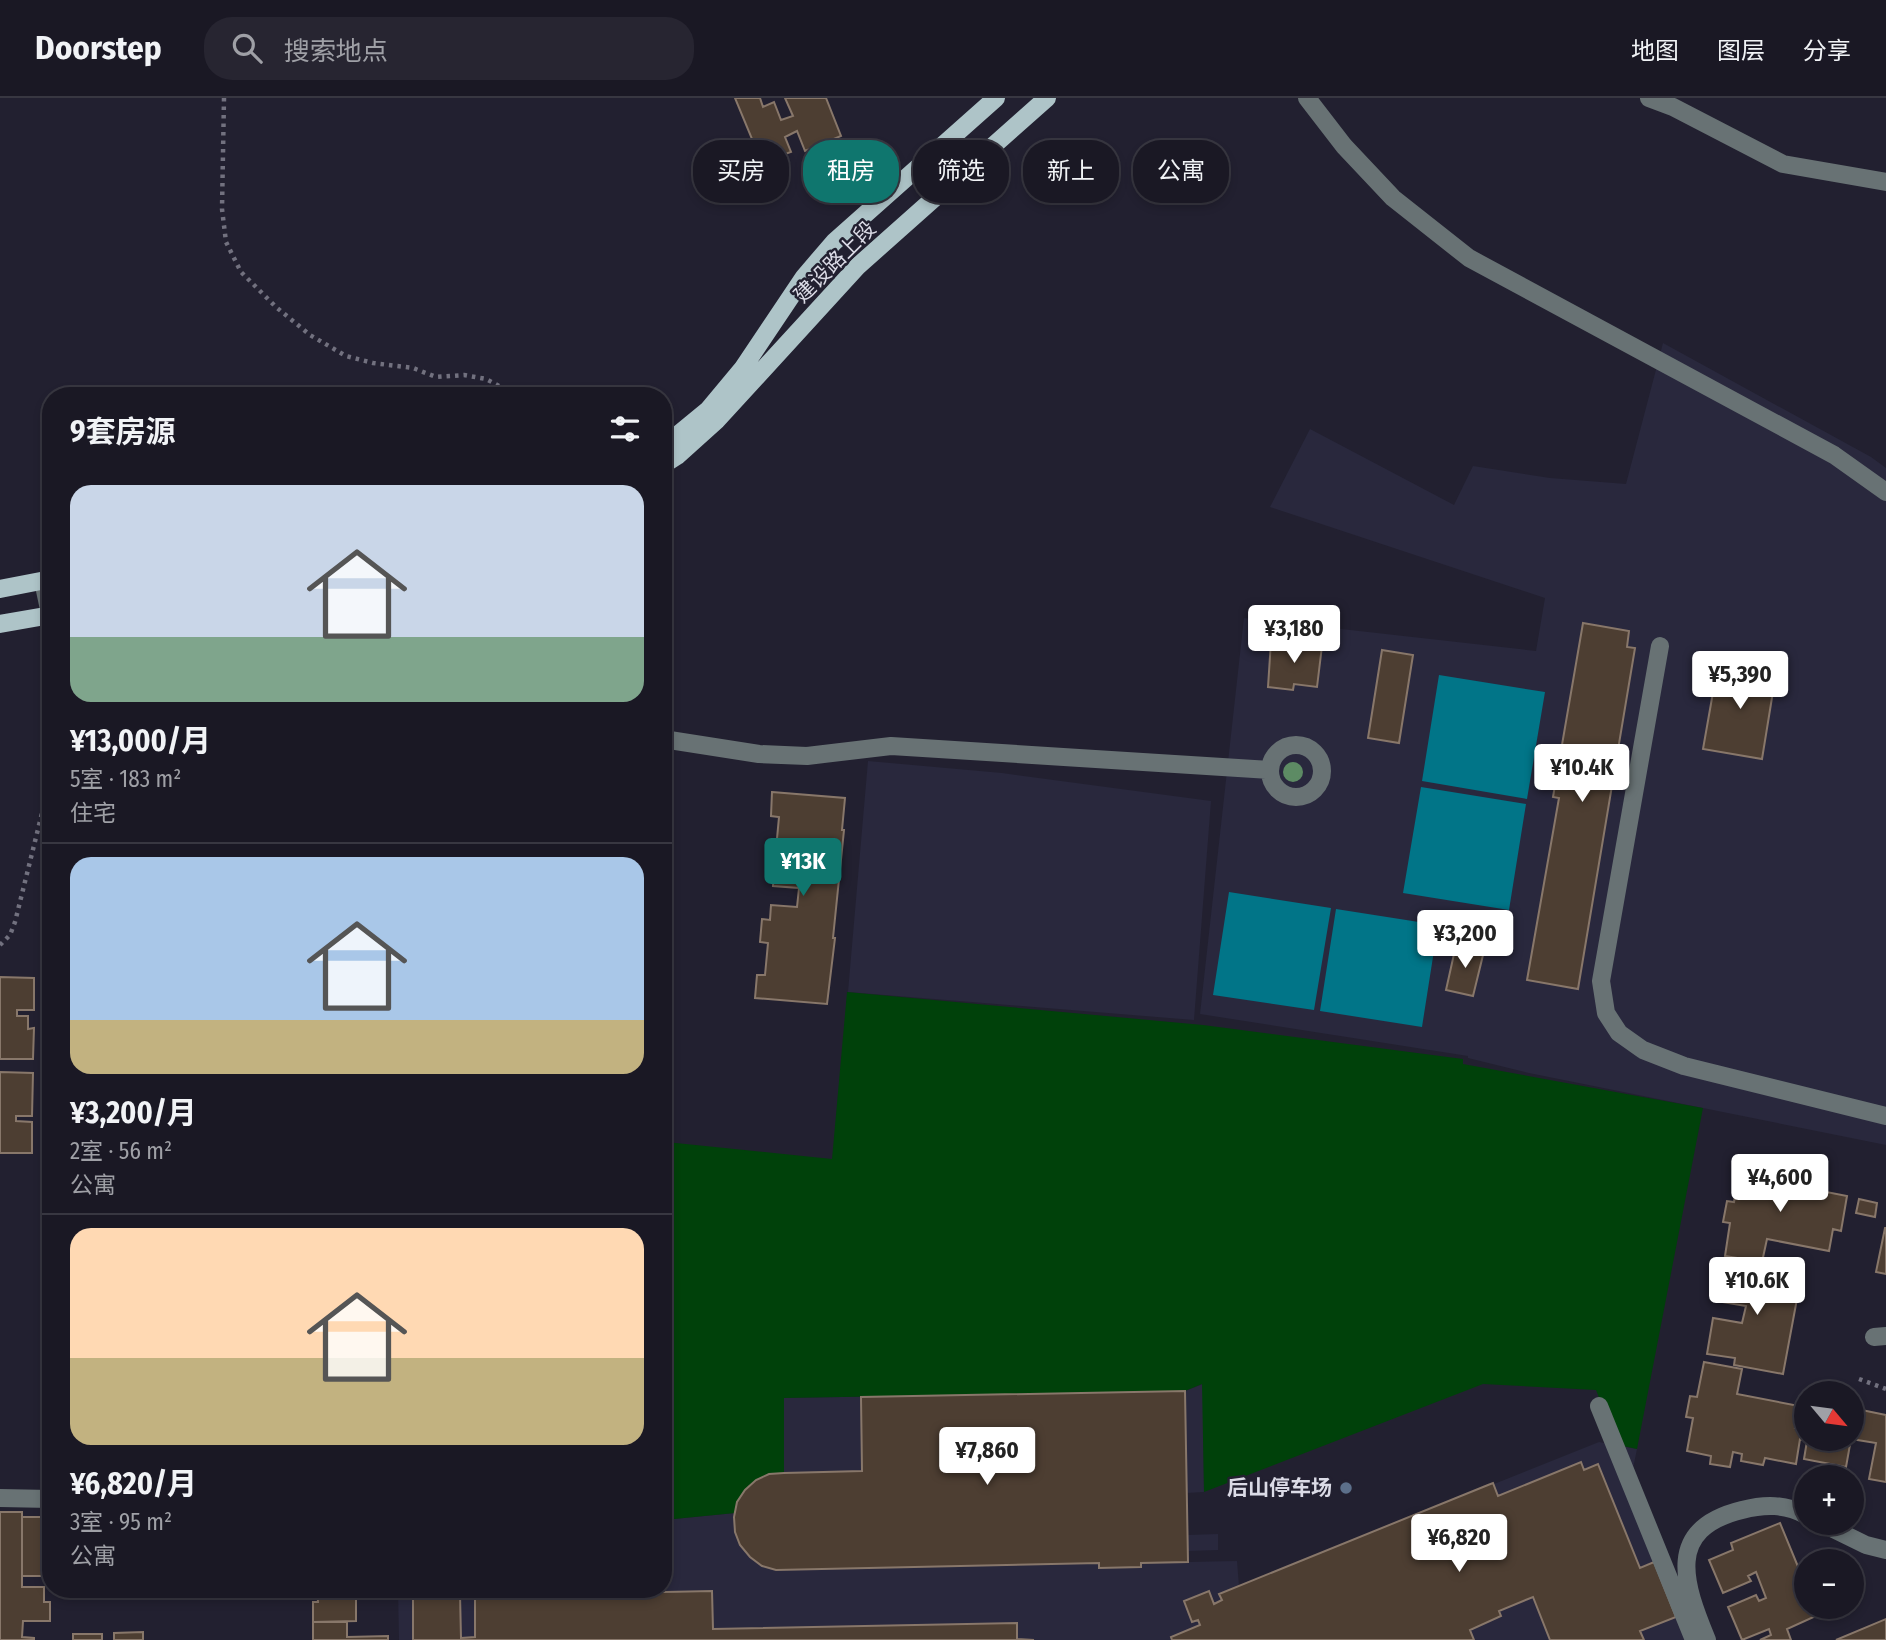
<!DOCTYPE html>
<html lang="zh">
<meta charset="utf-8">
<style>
body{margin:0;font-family:"Fira Sans Condensed","Noto Sans SC",sans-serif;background:#272531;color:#f1f3f6;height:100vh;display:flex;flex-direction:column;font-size:26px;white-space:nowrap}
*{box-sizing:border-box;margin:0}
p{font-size:23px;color:#9fa0a6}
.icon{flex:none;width:38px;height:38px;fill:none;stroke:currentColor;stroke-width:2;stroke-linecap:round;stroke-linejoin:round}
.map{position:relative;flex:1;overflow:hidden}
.panel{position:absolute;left:42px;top:289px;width:630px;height:1211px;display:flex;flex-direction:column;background:#1a1824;border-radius:28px;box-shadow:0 4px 10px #0003,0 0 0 2px #383741}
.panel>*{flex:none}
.top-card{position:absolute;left:693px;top:42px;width:665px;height:63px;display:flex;gap:14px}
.needle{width:46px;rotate:119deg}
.tools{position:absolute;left:1794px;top:1283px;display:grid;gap:14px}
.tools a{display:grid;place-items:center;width:70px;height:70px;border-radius:50%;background:#1a1824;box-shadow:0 4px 10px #0003,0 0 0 2px #383741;font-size:35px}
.price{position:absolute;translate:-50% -60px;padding:0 16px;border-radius:7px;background:#fff;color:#222;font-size:23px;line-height:46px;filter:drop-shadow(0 2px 4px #0008)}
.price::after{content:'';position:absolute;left:50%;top:42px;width:21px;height:16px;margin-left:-10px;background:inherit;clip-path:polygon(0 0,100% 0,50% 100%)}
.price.on{background:#0f766e;color:#fff}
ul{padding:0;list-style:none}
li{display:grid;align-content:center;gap:14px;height:371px;padding:0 28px}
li+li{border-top:2px solid #383741}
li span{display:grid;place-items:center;height:217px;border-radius:21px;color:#555}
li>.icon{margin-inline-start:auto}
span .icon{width:126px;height:126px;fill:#fffc;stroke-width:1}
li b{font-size:30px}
h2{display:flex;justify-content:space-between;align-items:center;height:84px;padding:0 28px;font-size:30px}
.tag{padding:0 24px;border-radius:28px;background:#1a1824;box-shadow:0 4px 10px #0003,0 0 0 2px #383741;font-size:24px;line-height:63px}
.tag.on{background:#0f766e;color:#fff}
header{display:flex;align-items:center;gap:42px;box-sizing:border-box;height:98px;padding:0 35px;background:#1a1824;border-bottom:2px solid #383741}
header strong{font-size:33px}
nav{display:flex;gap:38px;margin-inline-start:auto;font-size:24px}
.search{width:490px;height:63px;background:#272531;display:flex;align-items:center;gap:18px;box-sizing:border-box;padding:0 24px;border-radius:28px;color:#9fa0a6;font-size:26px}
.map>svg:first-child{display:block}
.built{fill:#29283d}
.green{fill:#00410a}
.water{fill:#017588}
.building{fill:#4d3e32;stroke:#88776a;stroke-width:2}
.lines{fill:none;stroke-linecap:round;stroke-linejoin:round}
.path{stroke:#72717f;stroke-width:4.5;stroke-dasharray:3.5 5;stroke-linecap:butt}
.minor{stroke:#687274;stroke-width:18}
.major{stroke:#aec4c8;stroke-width:18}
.tree{fill:#5d8b64}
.service-dot{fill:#5c6f8a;stroke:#222030;stroke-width:2.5}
.labels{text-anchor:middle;stroke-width:5;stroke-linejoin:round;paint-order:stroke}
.street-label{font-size:21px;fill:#dbdbe6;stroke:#222030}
.poi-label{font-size:21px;font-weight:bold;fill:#dbdbe6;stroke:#222030;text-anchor:end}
</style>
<header>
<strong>Doorstep</strong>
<div class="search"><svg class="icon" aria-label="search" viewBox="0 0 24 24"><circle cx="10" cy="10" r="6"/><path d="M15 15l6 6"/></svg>搜索地点</div>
<nav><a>地图</a><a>图层</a><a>分享</a></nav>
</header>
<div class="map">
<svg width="1886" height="1542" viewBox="0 0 1886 1542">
<rect width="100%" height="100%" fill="#222030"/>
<!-- built -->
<path class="built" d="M1663,245L1871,359L1886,370V1047L1529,975L1468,960V958L1200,916L1244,520L1536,553L1545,500L1270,409L1310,331L1454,407L1473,368L1550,380L1626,386Z
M868,663L1002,675L1211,703L1194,922L848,894Z
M1203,1286L1204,1394L1186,1395L1187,1437L1218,1436V1452L1188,1453V1464L1237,1463L1239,1488L1599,1344L1637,1351L1629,1390L1690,1542H399L398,1491H663V1422L735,1415L745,1392L756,1382L783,1300L1185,1293Z"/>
<!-- green -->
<path class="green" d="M847,894L1203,927L1463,961V966L1703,1010L1637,1351L1618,1347L1596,1292L1483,1286L1204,1394L1202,1286L1185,1293L784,1300V1375C759,1377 741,1389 735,1415L664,1422L666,1044L832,1061Z"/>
<!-- water -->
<path class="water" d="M1439,577L1545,594L1527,701L1422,683Z
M1421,689L1526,706L1509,812L1403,795Z
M1229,794L1331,810L1314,912L1213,897Z
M1336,811L1438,827L1422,929L1320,913Z"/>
<!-- building -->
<path class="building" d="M735,0H760L763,9L774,4L781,22L793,18L785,0H826L841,38L805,53L797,33L785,39L791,54L782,57L789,74L769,82Z
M1583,525L1629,533L1627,549L1635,550L1578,891L1527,882L1559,700L1553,699Z
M1271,543L1322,548L1317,589L1294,586L1293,592L1268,589Z
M1382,552L1413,557L1399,645L1368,640Z
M1718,566L1776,575L1762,661L1703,651Z
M772,694L845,700L842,732H844L833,840H835L827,906L755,900L757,877H765L768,845L760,844L762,821L770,822L771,807L797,809L799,790L773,788L774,773L766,772L768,750L776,751L779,719L771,718Z
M1456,847L1484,853L1473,898L1446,892Z
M51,864V929H49V906H47V878L49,879L43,868Z
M0,879L34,880V912H17V918H28V931L34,930L33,961H0Z
M48,961H51V1028H46Z
M0,974L33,975L32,1018H16V1023L32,1024V1055H0Z
M1767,1068L1787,1072L1785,1080L1817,1085L1816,1092L1847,1098L1841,1133L1833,1131L1829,1153L1767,1141L1762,1164L1725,1158L1730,1125L1723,1124L1727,1103L1734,1104L1740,1071L1765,1076Z
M1859,1101L1877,1105L1875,1119L1856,1115Z
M1885,1130H1886V1176L1876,1174Z
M1752,1166L1802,1174L1783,1276L1734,1267L1735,1260L1707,1256L1713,1220L1742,1225L1746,1208L1716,1203L1723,1168L1751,1173Z
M1704,1264L1742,1271L1737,1296L1799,1308L1795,1330L1802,1331L1806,1309V1340H1852V1310L1886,1317V1384L1869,1381L1876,1345L1851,1341L1846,1369L1804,1361L1807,1343L1800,1341L1796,1366L1765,1360L1763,1367L1741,1363L1742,1356L1733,1354L1730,1369L1710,1366L1711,1358L1687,1353L1693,1320L1686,1319L1690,1298L1697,1299Z
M1185,1293L1188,1464L1141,1465V1469L1099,1470V1465L776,1472L762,1468L750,1459L740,1447L735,1434L734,1419L737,1404L745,1392L756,1382L769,1376L784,1375L862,1373L861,1299Z
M1581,1364L1584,1372L1598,1366L1640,1470L1654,1464L1676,1519L1640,1533L1644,1542H1550L1533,1499L1499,1513L1501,1518L1470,1532L1474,1542H1172L1171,1539L1200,1527L1198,1522L1192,1524L1184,1503L1209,1493L1214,1506L1222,1502L1219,1496L1488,1387L1493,1385L1498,1398Z
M0,1414H22V1489H44V1504H50V1523H23L22,1539L34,1540V1542H0Z
M22,1419H51V1478H22Z
M1780,1425L1806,1488V1508H1814L1818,1517L1787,1531L1791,1542H1760L1771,1537L1769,1531L1742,1542L1728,1509L1756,1497L1759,1503L1766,1500L1756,1474L1748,1478L1751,1483L1723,1495L1709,1462L1733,1452L1731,1445Z
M194,1491H246V1498L194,1499Z
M246,1491H285V1497L246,1498Z
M317,1491H356V1523L313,1524V1504H318Z
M413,1491H449V1496H460L461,1540L475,1539V1498L712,1493L713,1531L1017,1525V1541L1034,1542H413Z
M1886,1521V1542H1836Z
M313,1524H347V1539L388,1538V1542H313Z
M143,1534V1542H114V1535Z
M73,1536H102V1542H73Z"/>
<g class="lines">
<!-- path -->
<path class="path" d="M224,0L222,111L226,144L241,174L276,209L310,237L346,258L373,265L413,270L436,279L464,277L486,281L518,298
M0,847L10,837L15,824L45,703L51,697
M1859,1281L1886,1291"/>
<!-- minor -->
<path class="minor" d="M1307,0L1344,48L1393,100L1469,160L1834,357L1886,394
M1649,0L1673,9L1783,66L1886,84
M43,483L51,521
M1660,548L1601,883L1606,915L1619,935L1643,952L1684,968L1886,1018
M663,641L759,656L807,658L891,648L1270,672
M1270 673a26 26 0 1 1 52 0a26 26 0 1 1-52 0Z
M1874,1239L1886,1238
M1599,1308L1694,1542
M0,1400L51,1401
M1819,1424L1866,1447L1886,1452
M1707,1542C1684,1486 1664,1431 1742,1412C1765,1406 1785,1406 1806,1417"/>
<!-- major -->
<path class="major" d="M663,349L708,312L743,270L804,179L834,144L996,0
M663,367L677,358L717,322L858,168L1047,0
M0,491L51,481
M0,526L51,517"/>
</g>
<!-- trees -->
<circle class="tree" cx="1293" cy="674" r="10"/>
<!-- markers -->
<circle class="service-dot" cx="1346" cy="1390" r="7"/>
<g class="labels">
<!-- street labels -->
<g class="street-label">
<text transform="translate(835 164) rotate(-45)" y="7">建设路上段</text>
</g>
<!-- poi labels -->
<g class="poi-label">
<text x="1332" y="1397">后山停车场</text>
</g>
</g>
</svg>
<div class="tools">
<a><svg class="needle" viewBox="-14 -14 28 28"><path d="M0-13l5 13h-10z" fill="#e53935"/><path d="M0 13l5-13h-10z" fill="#9fa0a6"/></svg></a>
<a>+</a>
<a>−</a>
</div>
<b class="price" style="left:1294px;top:567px">¥3,180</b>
<b class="price" style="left:1740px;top:613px">¥5,390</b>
<b class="price" style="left:1582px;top:706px">¥10.4K</b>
<b class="price on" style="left:803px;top:800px">¥13K</b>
<b class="price" style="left:1465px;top:872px">¥3,200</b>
<b class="price" style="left:1780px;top:1116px">¥4,600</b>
<b class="price" style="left:1757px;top:1219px">¥10.6K</b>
<b class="price" style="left:987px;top:1389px">¥7,860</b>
<b class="price" style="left:1459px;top:1476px">¥6,820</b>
<div class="top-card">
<a class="tag">买房</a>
<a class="tag on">租房</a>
<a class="tag">筛选</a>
<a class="tag">新上</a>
<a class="tag">公寓</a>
</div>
<section class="panel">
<h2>9套房源<svg class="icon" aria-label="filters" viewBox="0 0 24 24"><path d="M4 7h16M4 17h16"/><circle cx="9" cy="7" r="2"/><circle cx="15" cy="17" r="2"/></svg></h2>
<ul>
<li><span style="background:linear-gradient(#c9d6e8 70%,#7fa58c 0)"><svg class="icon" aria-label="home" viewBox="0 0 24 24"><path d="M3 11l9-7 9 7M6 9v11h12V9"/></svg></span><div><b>¥13,000/月</b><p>5室 · 183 m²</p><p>住宅</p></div></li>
<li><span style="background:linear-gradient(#a9c7e8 75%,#c2b280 0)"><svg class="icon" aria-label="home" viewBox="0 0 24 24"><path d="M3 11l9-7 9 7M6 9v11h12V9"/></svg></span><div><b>¥3,200/月</b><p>2室 · 56 m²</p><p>公寓</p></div></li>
<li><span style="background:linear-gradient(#ffd9b3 60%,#c2b280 0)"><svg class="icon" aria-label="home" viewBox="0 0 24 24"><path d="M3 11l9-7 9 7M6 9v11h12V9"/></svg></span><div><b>¥6,820/月</b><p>3室 · 95 m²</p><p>公寓</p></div></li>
</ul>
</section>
</div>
